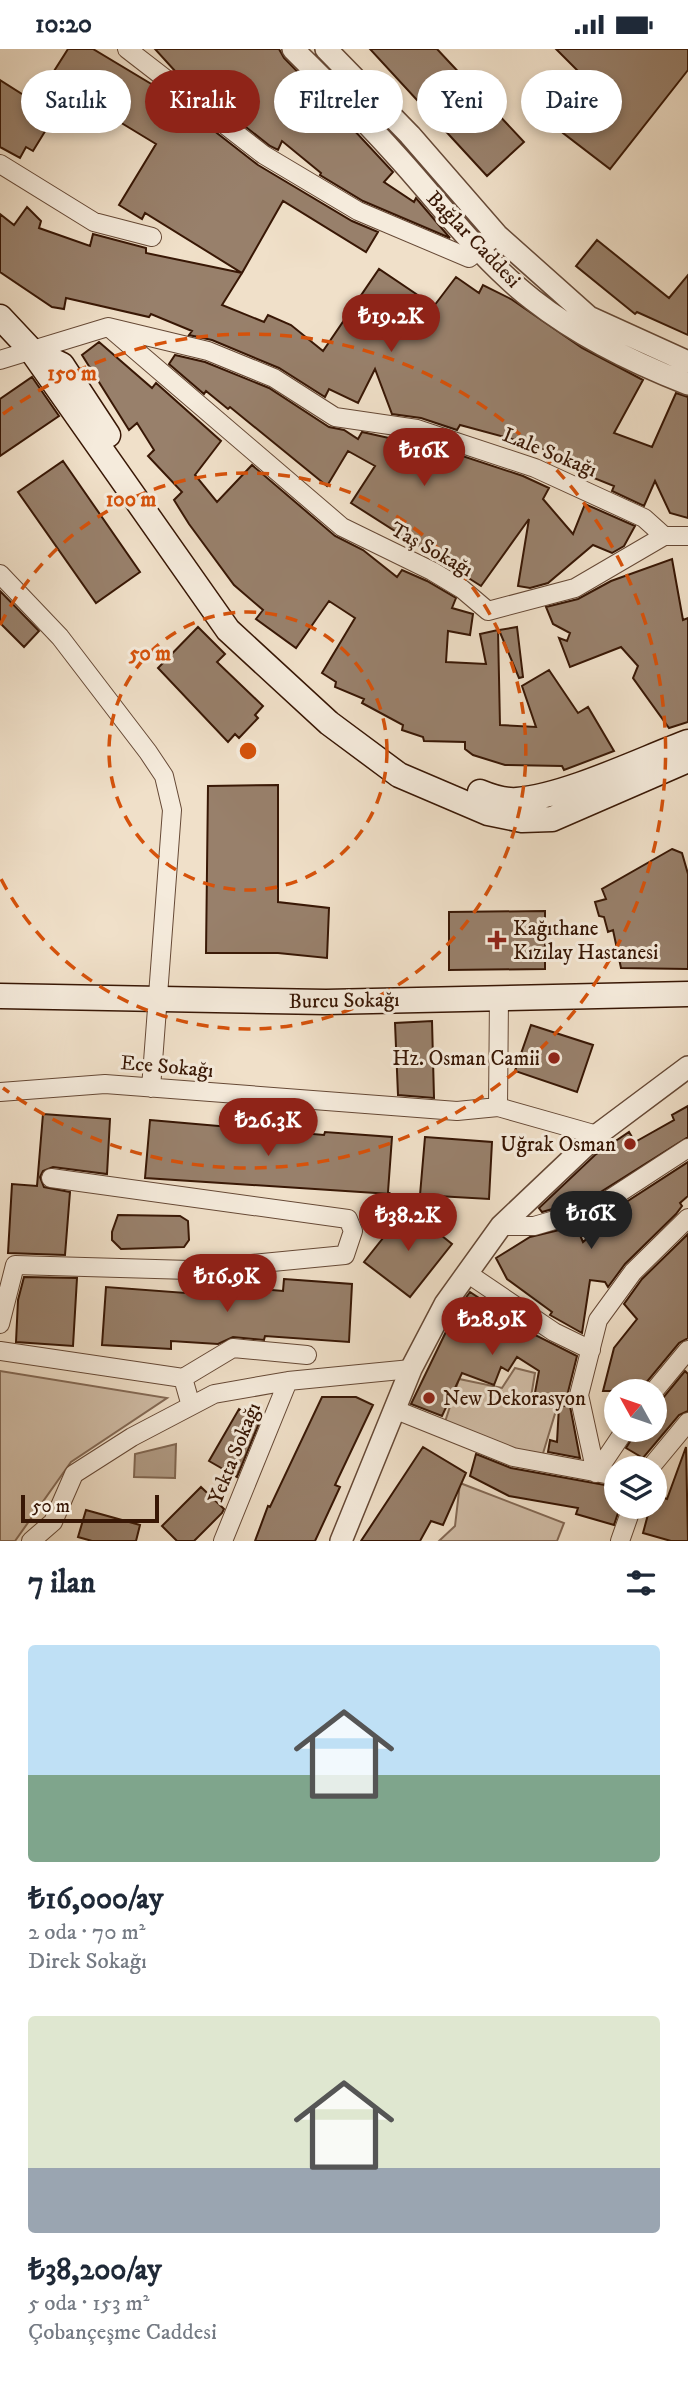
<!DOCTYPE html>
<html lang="tr">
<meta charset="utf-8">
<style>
body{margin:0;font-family:"IM FELL DW Pica",serif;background:#f2f2f3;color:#1f2937;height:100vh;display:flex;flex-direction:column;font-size:26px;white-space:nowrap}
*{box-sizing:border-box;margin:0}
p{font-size:23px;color:#747a83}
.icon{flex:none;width:38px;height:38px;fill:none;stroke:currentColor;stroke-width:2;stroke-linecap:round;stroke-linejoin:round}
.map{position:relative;height:1492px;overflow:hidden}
.details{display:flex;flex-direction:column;background:#fff;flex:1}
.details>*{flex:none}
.guide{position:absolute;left:21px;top:21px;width:648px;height:63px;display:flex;gap:14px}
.needle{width:46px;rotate:310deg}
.fabs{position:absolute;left:604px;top:1330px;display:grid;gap:14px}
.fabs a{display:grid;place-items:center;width:63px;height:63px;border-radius:50%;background:#fff;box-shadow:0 4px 10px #0003;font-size:35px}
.scale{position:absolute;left:21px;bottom:18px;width:138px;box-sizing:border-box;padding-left:7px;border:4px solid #381705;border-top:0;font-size:19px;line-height:24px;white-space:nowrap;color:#381705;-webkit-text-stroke:5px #f5ebdc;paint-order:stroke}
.price{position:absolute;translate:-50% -60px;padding:0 16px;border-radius:24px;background:#8f2418;color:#fff;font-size:23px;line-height:46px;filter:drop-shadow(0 2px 4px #0008)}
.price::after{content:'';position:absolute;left:50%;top:42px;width:21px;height:16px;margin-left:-10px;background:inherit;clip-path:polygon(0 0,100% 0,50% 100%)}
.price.current{background:#222;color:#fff}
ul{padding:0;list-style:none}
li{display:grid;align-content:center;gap:14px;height:371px;padding:0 28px}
li span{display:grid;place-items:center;height:217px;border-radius:7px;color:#555}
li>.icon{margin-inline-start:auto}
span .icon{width:126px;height:126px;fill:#fffc;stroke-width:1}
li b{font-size:30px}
h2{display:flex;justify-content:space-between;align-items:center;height:84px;padding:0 28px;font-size:30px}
.tag{padding:0 24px;border-radius:32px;background:#fff;box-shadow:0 4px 10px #0003;font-size:24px;line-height:63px}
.tag.current{background:#8f2418;color:#fff}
.status{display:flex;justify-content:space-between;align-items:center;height:49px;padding:0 35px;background:#fff;direction:ltr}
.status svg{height:19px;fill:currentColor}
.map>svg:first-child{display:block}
.green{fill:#d1bea8;stroke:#846a56;stroke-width:2}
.water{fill:#b19c86;stroke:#816752;stroke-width:2}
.building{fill:#98806b;stroke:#381705;stroke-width:2}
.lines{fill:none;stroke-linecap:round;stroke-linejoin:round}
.minor-casing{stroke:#664936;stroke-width:20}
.tertiary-casing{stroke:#664936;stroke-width:24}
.secondary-casing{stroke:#381705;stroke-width:27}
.minor{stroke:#f5ebdc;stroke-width:18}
.tertiary{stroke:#f5ebdc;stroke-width:21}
.secondary{stroke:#f5ebdc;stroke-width:24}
.ring{fill:none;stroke:#d6520b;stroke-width:3.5;stroke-dasharray:12 9}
.poi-dot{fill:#8f2418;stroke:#f5ebdc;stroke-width:2.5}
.labels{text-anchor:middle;stroke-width:6;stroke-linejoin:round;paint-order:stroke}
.street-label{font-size:21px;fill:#381705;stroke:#f5ebdc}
.poi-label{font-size:21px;fill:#381705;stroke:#f5ebdc;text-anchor:start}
.centre{fill:#d6520b;stroke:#f5ebdc;stroke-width:3.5}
.ring-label{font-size:21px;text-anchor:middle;font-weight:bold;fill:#d6520b;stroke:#f5ebdc;stroke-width:6;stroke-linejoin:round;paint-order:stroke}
</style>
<div class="status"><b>10:20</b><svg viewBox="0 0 49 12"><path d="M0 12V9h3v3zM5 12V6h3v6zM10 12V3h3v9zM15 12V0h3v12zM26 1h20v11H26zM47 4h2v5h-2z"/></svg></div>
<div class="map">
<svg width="688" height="1492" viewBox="0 0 688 1492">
<rect width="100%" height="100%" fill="#f0e0c9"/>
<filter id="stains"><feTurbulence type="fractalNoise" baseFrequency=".00286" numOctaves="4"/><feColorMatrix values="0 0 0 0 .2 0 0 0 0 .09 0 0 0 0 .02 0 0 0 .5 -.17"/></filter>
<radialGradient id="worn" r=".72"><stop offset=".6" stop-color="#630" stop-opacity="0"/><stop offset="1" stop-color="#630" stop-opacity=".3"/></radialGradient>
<!-- green -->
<path class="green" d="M515,1319L535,1324L531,1348L557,1358L541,1411L444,1376L459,1330L502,1339Z
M0,1322L167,1349L71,1413L15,1492H0Z
M460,1434L564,1474L557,1492H439L455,1477Z"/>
<!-- water -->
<path class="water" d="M176,1395L175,1429L134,1428L135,1405Z"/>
<!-- building -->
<path class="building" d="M68,0H93L163,42L258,116L352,172L378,183L366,203L283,152L242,224L145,164L142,170L119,156L156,95L49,30Z
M155,0H279L284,9L324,50L322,52L340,66L393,123L384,133L414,153L416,149L450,189L363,152L320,126L321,124L282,92L278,101L270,97L175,22Z
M370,0H437L524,93L487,127Z
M556,0H688V21L610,120L563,84L597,41Z
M0,31L55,66L33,102L26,98L20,109L0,98Z
M27,158L41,172L39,179L90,197L93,185L146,199V204L242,224L222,256L264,273L268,266L291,276L323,302L379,220L434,257L456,228L479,244L483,236L511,250L582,299L643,331L614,384L652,398L676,344L688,348V469L670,464L655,432L644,457L612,442L614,437L574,421L577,414L534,396L460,376L457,381L421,369L392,365L375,320L358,354L329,340L325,348L279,319L212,291L189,286L192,282L151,265L149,268L66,249L64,260L52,258L0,223V165L14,176Z
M597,191L669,249L688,226V286L637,263L635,265L576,217Z
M99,293L152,339L156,334L221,392L195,426L217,453L252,416L335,487L363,501L397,528L402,521L427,532L456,549L452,559L473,565L470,586L448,582L446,613L486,615L480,585L498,581L500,676L536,678L522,637L549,621L578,664L588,658L614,702L564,721L562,717L505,716L473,706L465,700V693L424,692L423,688L402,681L403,676L362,654L364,650L335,638L336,633L322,624L355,569L329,552L296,599L256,570L263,561L234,536L189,475L174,451L182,443L148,407L154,401L137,374L129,381L82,306Z
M175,306L205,313L269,339L329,378L344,381L358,390L362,383L402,392L401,389L414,391L523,427L549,439L543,450L573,485L585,455L635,477L624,497L612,504L593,496L548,534L530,539L518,537L529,470L481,537L351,454L375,417L348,402L327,437L230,358L228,360L206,342L204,345L169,315Z
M32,328L59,367L0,407V350Z
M63,412L140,523L96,554L18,443Z
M672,510L683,571L688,569V673L669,679L633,629L638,617L621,598L570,618L559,589L567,592L570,584L553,575L546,558L578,550L611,532Z
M0,542L39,582L24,598L0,574Z
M198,578L225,605L217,613L263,657L255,666L258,669L239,689L235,685L228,693L158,619Z
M517,578L523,628L519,629L499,581Z
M278,736V853L329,859L327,909L278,904H206L208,737Z
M672,800L682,804L688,825V920L621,919L613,881L608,883L604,868L599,867L595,853L606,850L602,840Z
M545,862V920L449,921V863Z
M432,972L434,1049L398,1046L395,974Z
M531,976L593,996L577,1043L515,1022Z
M688,1057V1088L591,1149L542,1163L539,1159L595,1106L629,1083L635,1093L674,1071L672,1066Z
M43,1065L110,1070L107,1125L53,1118L43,1122L40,1128L44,1138L70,1143L65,1206L8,1204L12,1135L37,1137Z
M150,1071L324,1086L325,1083L392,1088L388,1143L391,1145L145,1129Z
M425,1088L492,1093L489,1150L420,1146Z
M688,1113V1147L680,1154L682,1157L676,1165L625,1215L608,1238L605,1233L590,1231L582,1284L550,1266L552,1263L507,1230L496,1209L530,1188L576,1177L583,1193L619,1162L617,1159Z
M407,1159L452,1195L410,1248L364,1213Z
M118,1166L180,1167L188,1172L189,1191L184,1198L121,1200L112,1191V1183Z
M688,1185V1289L679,1294L645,1335L643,1342H603L614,1299L637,1270L624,1255L642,1230Z
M24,1228L77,1229L73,1297L16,1293L18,1251Z
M284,1230L352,1235L349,1293L265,1287L264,1291L233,1288L218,1295L171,1292V1300L102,1296L106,1238L199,1245L200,1235L283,1242Z
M470,1243L535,1286L577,1307L568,1343L570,1356L534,1349L539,1322L517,1308L508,1322L501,1318L494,1336L462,1324L442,1367L411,1355L456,1262Z
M685,1322L688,1325V1362L679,1366L643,1409L626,1399L637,1381H654V1353L663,1349Z
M322,1348H356L373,1356L335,1436L340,1438L315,1492H255L268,1457L270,1458Z
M559,1357H570L580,1409L548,1403L550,1391L557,1393Z
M239,1360L260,1372L237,1428L209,1412Z
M423,1398L466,1424L443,1476L431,1472L420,1492H361Z
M686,1398L688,1492H671L643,1484L650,1458H654V1446L667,1450Z
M476,1405L511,1419L616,1438V1458H620L614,1476L576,1465L578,1459L509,1447L470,1427Z
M201,1438L224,1460L222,1464L194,1492H177L162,1477Z
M86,1461L140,1476L136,1492H92L78,1488Z"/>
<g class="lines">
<!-- minor casing -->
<g class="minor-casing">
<path id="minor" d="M127,0L264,106L358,162L469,209L490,192
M0,115L94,173L152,188
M112,281L342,478L432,522L462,540L488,562L575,539L664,487
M0,311L108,278L208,302L274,329L335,368L417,380L535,419L644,469L664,487H688
M0,525L60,588L148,703L164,727L172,761L151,1039
M499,948L498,1058L597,1086
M0,1043L105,1035L457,1062L498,1058
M501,1177H534L596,1159L688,1099
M467,1224L554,1283L591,1301
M0,1275L15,1216L190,1221L345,1206L353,1182L348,1170L51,1129
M0,1302L183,1329
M654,1342L688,1301
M191,1357L183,1329L233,1299L307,1306
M396,1361L513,1408L616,1427
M650,1419L688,1373
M596,1424L579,1346L598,1271L633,1223L688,1169
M596,1424L625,1381
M31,1492L53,1473L74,1425L132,1388L214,1345L288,1332L411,1320
M223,1492L288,1332
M620,1492L632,1458"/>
</g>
<!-- tertiary casing -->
<g class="tertiary-casing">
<path id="tertiary" d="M293,0C327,34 362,68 394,104C439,153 480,210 533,251C579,287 634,314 688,335
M326,0L410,86L497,186L589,268L688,313
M341,1492L411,1320L445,1255L501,1177L597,1086L688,1018"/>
</g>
<!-- secondary casing -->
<g class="secondary-casing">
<path id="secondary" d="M0,268L31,301L228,581L329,674L399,726L488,764L522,771L552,770L688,711
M35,303L62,316L108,386
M480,743C492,748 504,752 517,751C566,747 640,711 688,693
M0,947L326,953L688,945"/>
</g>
<!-- minor -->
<use href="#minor" class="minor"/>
<!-- tertiary -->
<use href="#tertiary" class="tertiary"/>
<!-- secondary -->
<use href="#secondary" class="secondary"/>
</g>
<!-- distance rings -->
<g class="ring">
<circle cx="248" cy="702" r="139"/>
<path d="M0 576A278 278 0 1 1 0 828"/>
<path d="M3 365A417 417 0 1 1 3 1039"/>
</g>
<!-- markers -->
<g class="poi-dot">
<path d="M493.5 880.5h7v7h7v7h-7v7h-7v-7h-7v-7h7z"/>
<circle cx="554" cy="1009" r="7"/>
<circle cx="630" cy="1095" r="7"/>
<circle cx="429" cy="1349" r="7"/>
</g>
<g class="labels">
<!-- street labels -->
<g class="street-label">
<text transform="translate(474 190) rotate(46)" y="7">Bağlar Caddesi</text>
<text transform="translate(550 403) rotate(22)" y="7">Lale Sokağı</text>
<text transform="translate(432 500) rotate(29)" y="7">Taş Sokağı</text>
<text transform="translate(344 951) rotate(-1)" y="7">Burcu Sokağı</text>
<text transform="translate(167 1017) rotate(5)" y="7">Ece Sokağı</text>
<text transform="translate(234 1404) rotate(-68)" y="7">Yekta Sokağı</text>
</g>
<!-- poi labels -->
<g class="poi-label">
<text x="513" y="886">Kağıthane<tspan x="513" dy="24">Kızılay Hastanesi</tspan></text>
<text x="540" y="1016" text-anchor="end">Hz. Osman Camii</text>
<text x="616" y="1102" text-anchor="end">Uğrak Osman</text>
<text x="443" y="1356">New Dekorasyon</text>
</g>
</g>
<circle cx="248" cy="702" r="10" class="centre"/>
<g class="ring-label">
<text x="72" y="331">150 m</text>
<text x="131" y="457">100 m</text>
<text x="150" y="611">50 m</text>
</g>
<rect width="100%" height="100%" filter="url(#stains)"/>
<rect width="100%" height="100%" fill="url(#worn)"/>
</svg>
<div class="fabs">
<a><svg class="needle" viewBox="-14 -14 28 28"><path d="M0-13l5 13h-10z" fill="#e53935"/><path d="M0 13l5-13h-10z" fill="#747a83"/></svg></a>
<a><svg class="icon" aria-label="layers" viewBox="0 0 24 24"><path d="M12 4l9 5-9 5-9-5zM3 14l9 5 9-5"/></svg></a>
</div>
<div class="scale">50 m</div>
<b class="price" style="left:391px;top:305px">₺19.2K</b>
<b class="price" style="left:424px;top:439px">₺16K</b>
<b class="price" style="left:268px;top:1109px">₺26.3K</b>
<b class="price current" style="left:591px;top:1202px">₺16K</b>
<b class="price" style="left:408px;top:1204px">₺38.2K</b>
<b class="price" style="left:227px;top:1265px">₺16.9K</b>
<b class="price" style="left:492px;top:1308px">₺28.9K</b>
<div class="guide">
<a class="tag">Satılık</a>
<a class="tag current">Kiralık</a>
<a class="tag">Filtreler</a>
<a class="tag">Yeni</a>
<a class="tag">Daire</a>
</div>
</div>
<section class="details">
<h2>7 ilan<svg class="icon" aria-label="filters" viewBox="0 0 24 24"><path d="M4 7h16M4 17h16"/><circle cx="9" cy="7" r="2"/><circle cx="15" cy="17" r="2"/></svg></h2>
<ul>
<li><span style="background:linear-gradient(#bfe0f5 60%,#7fa58c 0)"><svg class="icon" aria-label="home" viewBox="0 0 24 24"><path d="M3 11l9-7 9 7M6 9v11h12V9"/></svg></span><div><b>₺16,000/ay</b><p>2 oda · 70 m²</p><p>Direk Sokağı</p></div></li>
<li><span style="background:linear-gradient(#dfe7d0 70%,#9aa5b1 0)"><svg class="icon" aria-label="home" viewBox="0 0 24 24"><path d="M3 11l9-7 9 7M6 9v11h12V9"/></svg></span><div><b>₺38,200/ay</b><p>5 oda · 153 m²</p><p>Çobançeşme Caddesi</p></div></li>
</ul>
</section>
